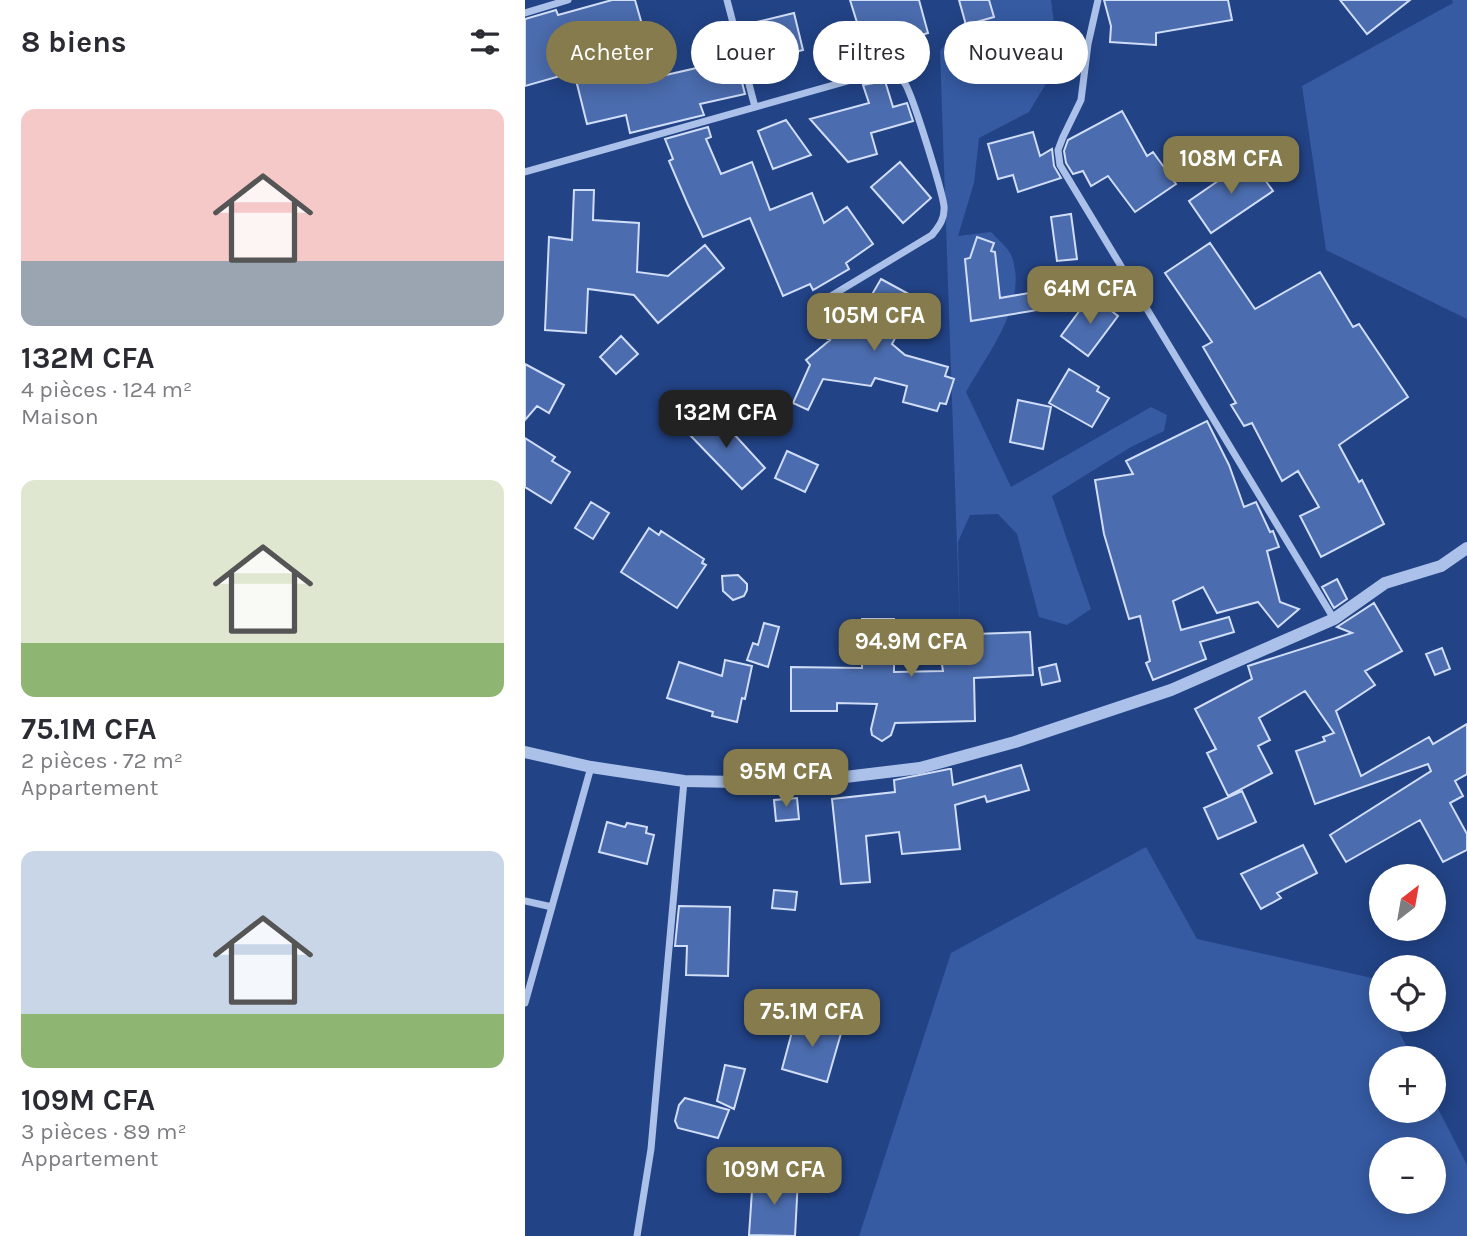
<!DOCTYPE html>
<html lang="fr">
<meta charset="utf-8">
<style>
body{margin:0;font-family:Karla,sans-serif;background:#f7f7f7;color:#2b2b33;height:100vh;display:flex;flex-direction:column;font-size:26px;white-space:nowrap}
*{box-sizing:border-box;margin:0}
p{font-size:23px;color:#7c7c81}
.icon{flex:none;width:38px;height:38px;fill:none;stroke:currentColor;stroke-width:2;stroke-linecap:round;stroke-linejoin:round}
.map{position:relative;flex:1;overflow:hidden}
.panel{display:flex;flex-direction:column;background:#fff;width:525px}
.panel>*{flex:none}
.guide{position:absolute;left:21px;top:21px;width:665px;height:63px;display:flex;gap:14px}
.needle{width:46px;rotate:31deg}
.fabs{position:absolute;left:844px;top:864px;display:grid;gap:14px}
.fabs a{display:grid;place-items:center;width:77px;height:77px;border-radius:50%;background:#fff;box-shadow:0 4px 18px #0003;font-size:35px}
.price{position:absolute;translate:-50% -60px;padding:0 16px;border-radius:14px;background:#867b4d;color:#fff;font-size:23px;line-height:46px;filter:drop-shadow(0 2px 4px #0008)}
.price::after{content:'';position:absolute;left:50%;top:42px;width:21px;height:16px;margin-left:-10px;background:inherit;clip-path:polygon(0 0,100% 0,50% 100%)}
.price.active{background:#222;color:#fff}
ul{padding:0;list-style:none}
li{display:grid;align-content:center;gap:14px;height:371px;padding:0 21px}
li span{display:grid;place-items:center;height:217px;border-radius:14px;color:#555}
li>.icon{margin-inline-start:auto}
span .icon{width:126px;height:126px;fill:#fffc;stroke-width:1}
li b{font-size:30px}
h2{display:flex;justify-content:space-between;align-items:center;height:84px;padding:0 21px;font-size:30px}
.pill{padding:0 24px;border-radius:32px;background:#fff;box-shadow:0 4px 18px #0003;font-size:24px;line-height:63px}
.pill.active{background:#867b4d;color:#fff}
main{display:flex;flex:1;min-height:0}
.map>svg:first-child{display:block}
.green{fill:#365ba3;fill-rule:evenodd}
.building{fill:#4b6cae;stroke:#d0ddf7;stroke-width:2}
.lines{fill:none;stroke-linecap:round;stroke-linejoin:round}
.minor{stroke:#abc1e9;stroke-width:7}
.tertiary{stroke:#abc1e9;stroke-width:12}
</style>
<main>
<section class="panel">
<h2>8 biens<svg class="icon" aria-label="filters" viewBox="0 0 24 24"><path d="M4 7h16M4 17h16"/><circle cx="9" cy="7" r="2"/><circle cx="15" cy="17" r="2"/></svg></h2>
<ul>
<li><span style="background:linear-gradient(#f6c9c9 70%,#9aa5b1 0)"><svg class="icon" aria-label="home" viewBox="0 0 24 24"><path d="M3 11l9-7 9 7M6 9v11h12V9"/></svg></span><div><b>132M CFA</b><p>4 pièces · 124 m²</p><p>Maison</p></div></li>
<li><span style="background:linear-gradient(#dfe7d0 75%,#8fb573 0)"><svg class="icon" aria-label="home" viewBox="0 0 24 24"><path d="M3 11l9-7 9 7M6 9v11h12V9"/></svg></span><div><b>75.1M CFA</b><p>2 pièces · 72 m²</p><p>Appartement</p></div></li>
<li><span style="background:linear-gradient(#c9d6e8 75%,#8fb573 0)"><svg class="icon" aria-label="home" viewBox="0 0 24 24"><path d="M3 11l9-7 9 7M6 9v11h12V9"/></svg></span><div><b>109M CFA</b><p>3 pièces · 89 m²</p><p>Appartement</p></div></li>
</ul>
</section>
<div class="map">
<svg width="942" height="1236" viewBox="0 0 942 1236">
<rect width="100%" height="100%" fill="#224386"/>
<!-- green -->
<path class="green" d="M458,0H526L534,62L504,112L454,138L449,183L433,236L466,232C472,239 484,248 487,257C503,304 463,353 441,392L486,487L626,407L642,415L639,431L606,447L527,496L566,609L542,625L514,617L492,534L473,514L445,515L433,542L435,632L415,51Z
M927,0H942V319L801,250L777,86L928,3Z
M621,847L672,939L847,978L856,996V1020H868L888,1059H856V1111H908V1099L942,1165V1236H334L426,953ZM856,1150H908V1202H856Z"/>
<!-- building -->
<path class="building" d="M87,0H110L132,77L211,59L220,94L175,104L179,115L105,133L101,115L62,124L49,72L0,86V19L31,10L33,15Z
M325,0H394L403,33L378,40L380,46L343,58Z
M434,0H464L469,17L441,25Z
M579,0H703L707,20L631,33V45L585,42L586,26Z
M815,0H885L842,34Z
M269,13L278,50L229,62L219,25Z
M360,81L368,107L382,103L388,121L346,133L352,154L323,162L285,119L344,103L338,85Z
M597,111L622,156L628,152L651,184L610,212L583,176L566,186L558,171L548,174L541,163L539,151L543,140Z
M261,120L286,155L248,169L233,131Z
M183,127L186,137L181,139L196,174L227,162L245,210L287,193L299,223L322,207L348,244L321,263L324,269L288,290L285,284L258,296L225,218L178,237L163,205L144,161L148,159L140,139Z
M508,132L515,156L527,149L529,166L536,178L493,192L488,175L473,179L463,144Z
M725,159L748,191L686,233L664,201Z
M375,162L406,198L378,223L346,187Z
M49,190H69L68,220L114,223L112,272L143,276L180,245L199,268L133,323L109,295L63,289L61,333L20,330L24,237L47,240Z
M546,214L552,259L532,261L526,217Z
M452,237L469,243L466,251L470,252L475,298L550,285L561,302L446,321L440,259L445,258Z
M685,243L730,309L795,272L828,327L834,324L883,397L814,445L834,482L837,480L859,524L796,557L775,516L794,507L773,471L757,481L727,423L719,426L706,405L711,403L678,347L687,342L640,273Z
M356,279L391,298L367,344L380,355L423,367L420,376L429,379L421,404L415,403L412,411L378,402L382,386L350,378L346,386L298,379L283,410L268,403L285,365L281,360L305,340L289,332L300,308L331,322Z
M566,295L593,316L563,356L536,336Z
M96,336L113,354L91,374L75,357Z
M0,364L39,385L24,413L12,406L0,420Z
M544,369L574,387L572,391L584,398L567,427L524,403Z
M493,400L526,407L518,449L485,442Z
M187,410L240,468L217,489L163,433Z
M682,421L704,465L719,507L731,502L745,532L748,531L754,547L742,551L755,602L774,609L753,627L733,602L692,613L678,587L648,601L656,630L704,617L709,632L675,642L681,659L628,680L621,663L625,661L615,616L604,619L579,534L570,480L608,474L601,461Z
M0,438L30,457L27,461L45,472L26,503L0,487Z
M262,451L293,465L280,492L250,478Z
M66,502L84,513L68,539L50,528Z
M124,528L134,535L136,531L179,559L177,563L181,565L152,608L96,572Z
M213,575L222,584V590L219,596L208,600L198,591L197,576Z
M812,579L822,599L809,608L797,587Z
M849,603L877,651L840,671L850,685L811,711L836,776L904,737L908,744L942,724V774L930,781L938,796L925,803L942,834V850L918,862L895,820L821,862L805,835L906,771L903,764L790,804L771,751L800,741L798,737L809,733L780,691L734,718L745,740L733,746L747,773L703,796L682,753L691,749L670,709L727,679L723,666L827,633L812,627Z
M337,619H369V672L418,671L415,652L450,647L449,634L505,632L508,675L449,678L450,721L370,723L366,735L357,741L347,735L346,729L352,704L312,703V711H266V667L337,668Z
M239,623L254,627L243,667L222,660L228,643L233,645Z
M917,648L925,669L910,675L901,654Z
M200,660L227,666L220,699L217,698L212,722L187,716L188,712L142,698L154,662L197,676Z
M531,664L535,681L517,685L514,668Z
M496,765L504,790L462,802L460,796L430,805L435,849L377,854L374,832L341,836L345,882L316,884L307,799L370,792L369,780L424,769H426L428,785Z
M717,791L731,822L693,839L679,808Z
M272,798L274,819L251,821L249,800Z
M82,822L100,827L102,823L122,827L121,833L129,835L122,864L74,852Z
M778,845L792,873L752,893L756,898L736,909L716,874Z
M249,890L272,892L270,910L247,908Z
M154,906L205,907L203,976L161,975L162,946H150Z
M271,1017L317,1030L302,1082L257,1069Z
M200,1065L220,1069L209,1109L192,1101Z
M160,1098L204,1110L193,1138L153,1128L150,1121L154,1105Z
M228,1176L273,1179L270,1236L224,1235Z"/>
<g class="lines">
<!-- minor -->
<path class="minor" d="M202,0L230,107
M573,0L563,44L556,100L538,137L533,150L535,165L809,619
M0,13L43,0
M0,172L337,77C350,76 369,70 379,82C387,92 417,191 419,206C420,219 414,226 407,235L306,296
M0,901L27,907
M0,1003L66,767
M112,1236L126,1149L159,781"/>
<!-- tertiary -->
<path class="tertiary" d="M0,752L66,767L159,781L270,783L395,768L490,742L646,690L809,619L860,583L916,566L942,548"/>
</g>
</svg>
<div class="fabs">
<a><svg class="needle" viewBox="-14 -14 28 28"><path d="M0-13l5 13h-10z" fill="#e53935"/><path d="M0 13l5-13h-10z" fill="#7c7c81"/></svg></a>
<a><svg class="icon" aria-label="locate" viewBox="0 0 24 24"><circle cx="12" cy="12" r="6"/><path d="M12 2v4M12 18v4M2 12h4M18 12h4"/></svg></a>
<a>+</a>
<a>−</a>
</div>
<b class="price" style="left:706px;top:196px">108M CFA</b>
<b class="price" style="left:565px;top:326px">64M CFA</b>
<b class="price" style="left:349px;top:353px">105M CFA</b>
<b class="price active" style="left:201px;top:450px">132M CFA</b>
<b class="price" style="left:386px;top:679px">94.9M CFA</b>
<b class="price" style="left:261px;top:809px">95M CFA</b>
<b class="price" style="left:287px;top:1049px">75.1M CFA</b>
<b class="price" style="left:249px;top:1207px">109M CFA</b>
<div class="guide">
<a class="pill active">Acheter</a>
<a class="pill">Louer</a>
<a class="pill">Filtres</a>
<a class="pill">Nouveau</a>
</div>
</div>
</main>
